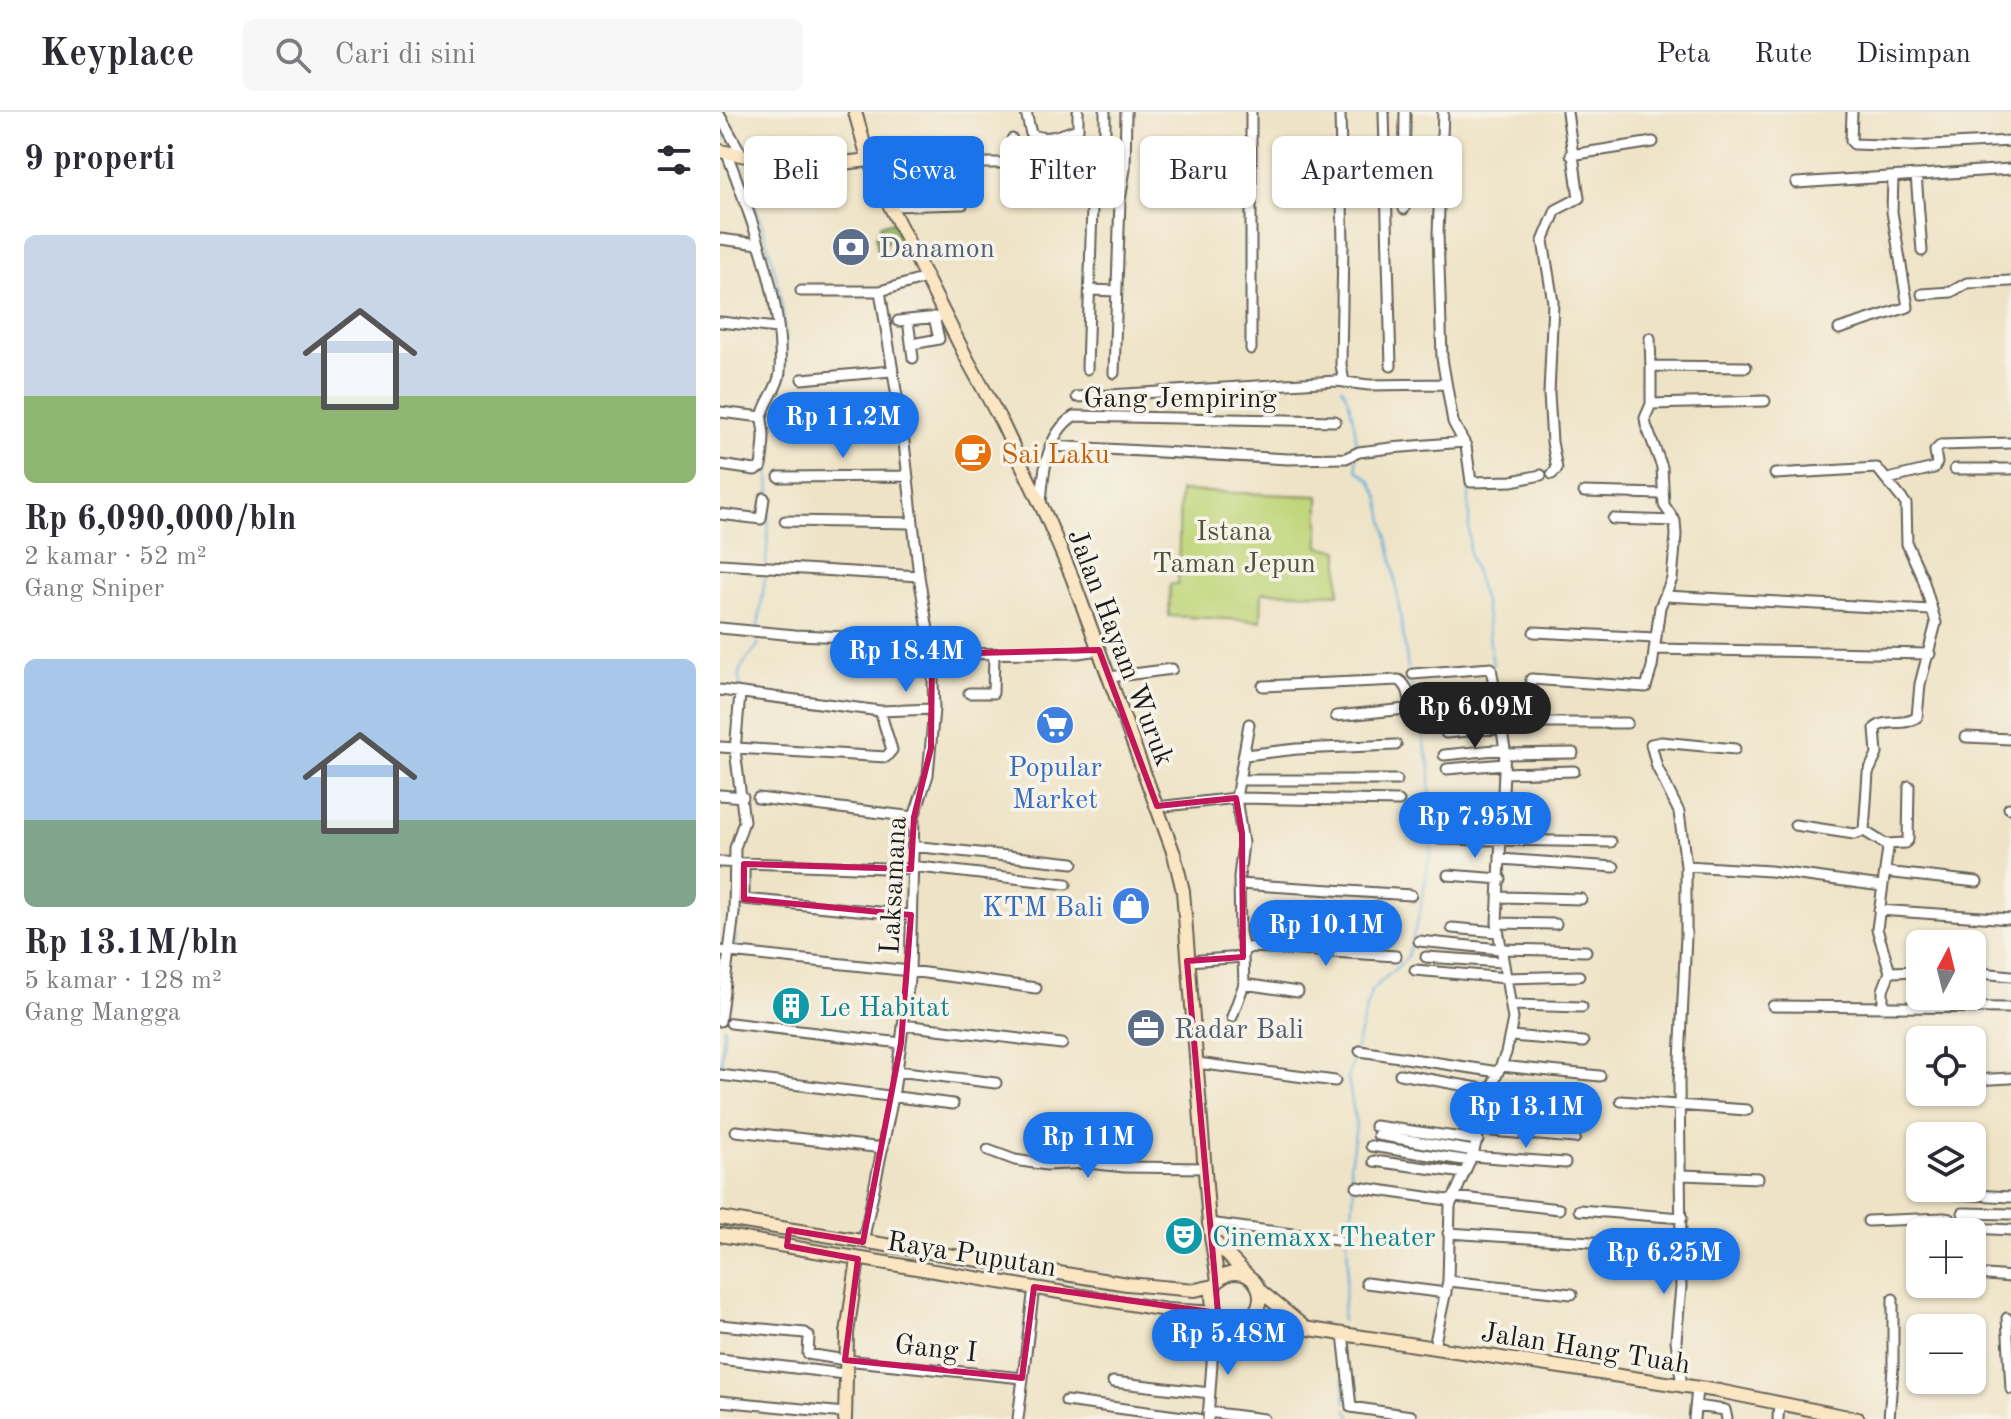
<!DOCTYPE html>
<html lang="id">
<meta charset="utf-8">
<style>
body{margin:0;font-family:"Old Standard TT",serif;background:#f7f7f7;color:#2b2b33;height:100vh;display:flex;flex-direction:column;font-size:30px;white-space:nowrap}
*{box-sizing:border-box;margin:0}
p{font-size:26px;color:#7c7c81}
.icon{flex:none;width:44px;height:44px;fill:none;stroke:currentColor;stroke-width:2;stroke-linecap:round;stroke-linejoin:round}
.map{position:relative;flex:1;overflow:hidden}
.panel{display:flex;flex-direction:column;background:#fff;width:720px}
.panel>*{flex:none}
.banner{position:absolute;left:24px;top:24px;width:760px;height:72px;display:flex;gap:16px}
.needle{width:52px;rotate:7deg}
.tools{position:absolute;left:1186px;top:818px;display:grid;gap:16px}
.tools a{display:grid;place-items:center;width:80px;height:80px;border-radius:12px;background:#fff;box-shadow:0 2px 6px #0004;font-size:40px}
.price{position:absolute;translate:-50% -68px;padding:0 18px;border-radius:28px;background:#1a73e8;color:#fff;font-size:26px;line-height:52px;filter:drop-shadow(0 2px 4px #0008)}
.price::after{content:'';position:absolute;left:50%;top:48px;width:24px;height:18px;margin-left:-12px;background:inherit;clip-path:polygon(0 0,100% 0,50% 100%)}
.price.on{background:#222;color:#fff}
ul{padding:0;list-style:none}
li{display:grid;align-content:center;gap:16px;height:424px;padding:0 24px}
li span{display:grid;place-items:center;height:248px;border-radius:12px;color:#555}
li>.icon{margin-inline-start:auto}
span .icon{width:144px;height:144px;fill:#fffc;stroke-width:1}
li b{font-size:34px}
h2{display:flex;justify-content:space-between;align-items:center;height:96px;padding:0 24px;font-size:34px}
.pill{padding:0 28px;border-radius:12px;background:#fff;box-shadow:0 2px 6px #0004;font-size:28px;line-height:72px}
.pill.on{background:#1a73e8;color:#fff}
header{display:flex;align-items:center;gap:48px;box-sizing:border-box;height:112px;padding:0 40px;background:#fff;border-bottom:2px solid #e1e1e2}
header strong{font-size:38px}
nav{display:flex;gap:44px;margin-inline-start:auto;font-size:28px}
.search{width:560px;height:72px;background:#f7f7f7;display:flex;align-items:center;gap:20px;box-sizing:border-box;padding:0 28px;border-radius:12px;color:#7c7c81;font-size:30px}
main{display:flex;flex:1;min-height:0}
.map>svg:first-child{display:block}
.green{fill:#c0d67a;stroke:#6e794b;stroke-width:2}
.forest{fill:#98b76a;stroke:#5a6a43;stroke-width:2}
.lines{fill:none;stroke-linecap:round;stroke-linejoin:round}
.stream{stroke:#61adda;stroke-width:2}
.street-casing{stroke:#666258;stroke-width:13}
.secondary-casing{stroke:#666258;stroke-width:16}
.street{stroke:#fff;stroke-width:9}
.secondary{stroke:#fbe6c3;stroke-width:12}
.marked{fill:none;stroke:#c2185b;stroke-width:6;stroke-linejoin:round}
.labels{text-anchor:middle;stroke-width:7;stroke-linejoin:round;paint-order:stroke}
.service-label{font-size:28px;fill:#4e5e75;stroke:#f7f3e8;text-anchor:start}
.street-label{font-size:28px;fill:#1c1c1c;stroke:#f7f3e8}
.food-label{font-size:28px;fill:#c56008;stroke:#f7f3e8;text-anchor:start}
.park-label{font-size:28px;fill:#4d5438;stroke:#f7f3e8}
.shop-label{font-size:28px;fill:#366cbe;stroke:#f7f3e8}
.culture-label{font-size:28px;fill:#0d838f;stroke:#f7f3e8;text-anchor:start}
</style>
<header>
<strong>Keyplace</strong>
<div class="search"><svg class="icon" aria-label="search" viewBox="0 0 24 24"><circle cx="10" cy="10" r="6"/><path d="M15 15l6 6"/></svg>Cari di sini</div>
<nav><a>Peta</a><a>Rute</a><a>Disimpan</a></nav>
</header>
<main>
<section class="panel">
<h2>9 properti<svg class="icon" aria-label="filters" viewBox="0 0 24 24"><path d="M4 7h16M4 17h16"/><circle cx="9" cy="7" r="2"/><circle cx="15" cy="17" r="2"/></svg></h2>
<ul>
<li><span style="background:linear-gradient(#c9d6e8 65%,#8fb573 0)"><svg class="icon" aria-label="home" viewBox="0 0 24 24"><path d="M3 11l9-7 9 7M6 9v11h12V9"/></svg></span><div><b>Rp 6,090,000/bln</b><p>2 kamar · 52 m²</p><p>Gang Sniper</p></div></li>
<li><span style="background:linear-gradient(#a9c7e8 65%,#7fa58c 0)"><svg class="icon" aria-label="home" viewBox="0 0 24 24"><path d="M3 11l9-7 9 7M6 9v11h12V9"/></svg></span><div><b>Rp 13.1M/bln</b><p>5 kamar · 128 m²</p><p>Gang Mangga</p></div></li>
</ul>
</section>
<div class="map">
<svg width="1291" height="1307" viewBox="0 0 1291 1307">
<rect width="100%" height="100%" fill="#f7f3e8"/>
<filter id="ink" filterUnits="userSpaceOnUse"><feTurbulence type="fractalNoise" baseFrequency=".0125" numOctaves="2"/><feDisplacementMap in="SourceGraphic" scale="16" xChannelSelector="R" yChannelSelector="G"/><feConvolveMatrix kernelMatrix="1 2 1 2 8 2 1 2 1" color-interpolation-filters="sRGB"/></filter>
<filter id="wash" filterUnits="userSpaceOnUse"><feTurbulence type="fractalNoise" baseFrequency=".006" numOctaves="4" result="noise"/><feDisplacementMap in="SourceGraphic" scale="32" xChannelSelector="R" yChannelSelector="G"/><feGaussianBlur stdDeviation="1.8" result="paint"/><feColorMatrix in="noise" values="0 0 0 0 0 0 0 0 0 0 0 0 0 0 0 0 0 1.4 0 .05"/><feComposite in="paint" operator="in"/></filter>
<g filter="url(#wash)">
<rect width="100%" height="100%" fill="#eee3c6"/>
<!-- green -->
<path class="green" d="M460,379L599,384V435L619,438V482L542,480L541,509L449,504L450,472H458Z"/>
<!-- forest -->
<path class="forest" d="M174,110L189,140L178,138L173,127L165,131L164,144L159,145L156,126L161,112Z"/>
<g class="lines">
<!-- stream -->
<path class="stream" d="M0,17L6,27
M20,50C43,115 70,186 65,256
M622,275C631,289 637,320 636,337
M48,317V300
M636,344L637,358L650,368L659,385L672,446L690,571L699,591
M749,372V441L765,493L773,554
M46,453L50,389L48,324
M38,515L45,467
M22,577C11,555 31,548 39,531
M27,686L28,707
M21,744L27,714
M14,836L16,823
M5,906L11,861
M1,958L4,915
M622,1209L628,1150L627,1126L632,1104L634,1075L630,1053L636,1014L628,966L651,879L687,846L699,804L713,727L710,692V655L702,623L700,598
M619,1228L626,1290
M627,1297L631,1307"/>
</g>
</g>
<g filter="url(#ink)">
<g class="lines">
<!-- street casing -->
<g class="street-casing">
<path id="street" d="M306,0L311,22C325,30 343,22 358,17V0
M620,0L623,133L621,253L624,270
M664,0L671,254
M723,0L718,122L722,246L733,310L746,334L751,370L792,369L821,363
M1132,0L1131,29L1134,32L1192,34L1291,29
M0,4L22,43
M851,43L933,30
M1196,63L1202,139
M1076,71L1291,57
M160,73L237,74L240,71V51H288L291,48L292,27
M385,73V0
M336,80L341,38L339,24
M170,94L243,92
M684,97L685,0
M0,127L39,132
M371,178L397,179
M81,179H160L206,166
M1202,182L1231,180L1247,171L1291,169
M188,208L193,246
M178,209L218,205
M0,210L57,216
M1119,217L1188,195L1172,100L1173,65
M930,226L931,257
M192,232L219,227L214,205
M531,237V0
M367,257L372,95
M394,261L400,88L405,57L406,0
M82,267L171,259
M357,285L616,269L649,273L726,272
M931,292L1045,289
M0,300L42,305
M98,308L179,307
M330,334L568,347L626,346L639,340L671,336L744,330
M0,353L35,358L41,355C42,345 44,334 44,324C44,318 42,311 42,306C44,290 59,276 60,260C64,187 31,106 6,39
M1235,357H1291
M832,362L837,357L832,330L829,282L833,190L823,129L836,98L859,86L847,0
M1055,362L1157,356L1186,392L1187,432L1203,467L1216,511L1200,572L1197,605C1185,615 1167,606 1155,616L1157,642L1148,661L1144,719
M59,365L187,364
M1168,367L1214,356L1217,351L1215,339L1221,333L1291,331
M864,380L942,382
M321,392C323,362 326,322 354,304L615,309
M0,402L41,407L44,386
M893,407L955,409
M65,409L193,411
M0,452L199,464
M945,484L1211,498
M0,516L75,523L210,528
M814,520L935,526
M934,537L1210,542
M212,542L358,541L379,538
M693,562L771,556L785,637L777,811L793,907L786,941L766,989L754,1039L730,1094L728,1169L714,1235
M390,565L452,557
M811,567L926,575L932,555L940,495L952,467L956,423L955,409L944,393L942,355L926,313L925,306L931,292V257L935,254L1026,255
M543,574L679,568C689,574 690,587 691,597
M0,578L160,599L214,597
M249,581H273L274,542
M616,604L777,588
M780,611H907
M529,612L516,686L679,689
M726,621L781,616
M1246,625L1291,627
M0,635L166,645L172,638L160,599
M785,642L853,641
M525,643L577,637L676,633
M724,643L785,637
M727,657L784,652
M784,661L854,659
M520,668H677
M0,683L23,685
M38,686L194,705
M437,695L516,686L523,731L519,765L520,820L524,838
M1289,696H1291
M1075,713L1134,722L1144,719L1165,732L1168,736L1157,817L1170,860L1200,859
M719,727L891,730
M1165,732L1185,731L1188,728L1189,674
M192,734L353,751
M781,747L894,755
M0,750L191,757
M24,752V787L190,803
M191,754L346,772
M966,754L1050,759L1162,774
M1165,760L1257,770
M728,763L781,767
M519,772L691,783
M780,785L861,787
M1159,798L1291,807
M777,811L836,812
M732,816L778,820
M699,829L780,837L866,839
M0,839L190,859L316,876
M523,845L524,838L532,835L676,844
M706,845L782,850
M468,849L523,845
M695,858L786,866L859,864
M1252,860L1291,864
M524,872L578,880
M792,893L862,895
M1053,894L1291,896
M1163,896V878L1170,860
M512,905L524,872L523,845
M0,909L14,801L15,736L24,709L15,638L20,582
M11,911L181,931
M183,913L342,932
M791,924L863,930
M640,939L778,960
M477,951L615,969
M781,954L880,964
M177,959L276,971
M680,962L769,978
M0,963L233,992
M1252,968L1291,966
M766,989L848,996
M901,989L1027,998
M655,1014L758,1028
M760,1018L855,1026
M16,1019L163,1036
M658,1023L754,1039
M651,1034L750,1049
M268,1038L295,1048L327,1053L368,1051L405,1055L486,1056
M752,1044L845,1051
M654,1049L744,1061
M962,1063L1038,1066
M637,1075L727,1088L735,1085L839,1097
M1234,1082L1291,1085
M859,1098L962,1106
M1243,1101L1291,1102
M1148,1109L1224,1106L1230,1107L1231,1114L1234,1115L1291,1118
M489,1111L618,1128
M728,1121L953,1135L961,1133L959,970L966,824V754L959,700L937,655L931,632L941,630L1015,637
M143,1130L173,985L181,931L190,859L194,705L208,663L214,597L212,542L199,464L183,322L160,179
M960,1134L961,1175L956,1228L962,1275
M1267,1163L1291,1165
M728,1169L852,1182
M646,1171L726,1181
M1287,1206L1291,1277
M0,1213L85,1221L89,1224L88,1242L125,1248L302,1266
M623,1221L631,1295L691,1304
M0,1247L124,1262
M393,1270L490,1281
M0,1289L125,1301
M346,1289L478,1307
M976,1294L1005,1298L1007,1307
M488,1300L544,1307
M298,1307L314,1175
M488,1307L493,1237L500,1203
M974,1307L977,1277
M1058,1307L1059,1290
M1169,1307L1173,1256V1187"/>
</g>
<!-- secondary casing -->
<g class="secondary-casing">
<path id="secondary" d="M135,0L146,39L170,94L247,247L282,311L327,406L352,465L454,742L463,779L489,1111L498,1169
M0,39L42,47L103,53L150,48
M0,1106L407,1172L475,1178L494,1174
M0,1123L446,1198L498,1201
M491,1126L528,1164
M492 1185a24 24 0 1 1 48 0a24 24 0 1 1-48 0Z
M539,1178L584,1215
M524,1207L999,1279L1138,1307
M125,1307L127,1221L138,1147"/>
</g>
<!-- street -->
<use href="#street" class="street"/>
<!-- secondary -->
<use href="#secondary" class="secondary"/>
</g>
</g>
<!-- marked area -->
<path class="marked" d="M379,538L437,694L516,686L522,721L523,845L467,849L498,1201L314,1175L302,1266L125,1248L138,1147L67,1134L69,1118L143,1130L181,931L191,803L24,787V752L191,757L194,705L211,636L212,542Z"/>
<!-- icons -->
<defs>
<g id="bank-disc" transform="scale(2)"><circle r="9.5" fill="#5c6f8a" stroke="#f7f3e8"/><path d="M-6-4H6V4H-6ZM0-2.3a2.3 2.3 0 1 0 0 4.6a2.3 2.3 0 1 0 0-4.6Z" fill="#fff"/></g>
<g id="cafe-disc" transform="scale(2)"><circle r="9.5" fill="#e8710a" stroke="#f7f3e8"/><path d="M-5.5-4.5H6V0H3Q3 3.5 0 3.5H-2.5Q-5.5 3.5-5.5 0ZM3-3.2v2h1.7v-2ZM-6 4.5H4V6H-6Z" fill="#fff"/></g>
<g id="supermarket-disc" transform="scale(2)"><circle r="9.5" fill="#3f7fe0" stroke="#f7f3e8"/><path d="M-6-5.5h2.5l.6 2H6L4.5 2H-2.5L-4.4-4H-6ZM-1.5 3.2a1.3 1.3 0 1 0 .1 0ZM3 3.2a1.3 1.3 0 1 0 .1 0Z" fill="#fff"/></g>
<g id="shop-disc" transform="scale(2)"><circle r="9.5" fill="#3f7fe0" stroke="#f7f3e8"/><path d="M-5-2.5h2.3a2.7 3.5 0 0 1 5.4 0H5L5.5 6h-11ZM-1.5-2.5h3a1.5 2.3 0 0 0-3 0Z" fill="#fff"/></g>
<g id="building-disc" transform="scale(2)"><circle r="9.5" fill="#0f9aa8" stroke="#f7f3e8"/><path d="M-4-6H4V6H1V3H-1V6H-4ZM-2.5-4.3h1.7v1.8h-1.7ZM.8-4.3h1.7v1.8H.8ZM-2.5-1h1.7V.8h-1.7ZM.8-1h1.7V.8H.8Z" fill="#fff"/></g>
<g id="office-disc" transform="scale(2)"><circle r="9.5" fill="#5c6f8a" stroke="#f7f3e8"/><path d="M-6-3h4V-5.5h4V-3h4V5H-6ZM-1-4.5V-3h2v-1.5ZM-6 0V1H6V0Z" fill="#fff"/></g>
<g id="theatre-disc" transform="scale(2)"><circle r="9.5" fill="#0f9aa8" stroke="#f7f3e8"/><path d="M-5-5.5Q0-4 5-5.5V0Q5 5 0 6Q-5 5-5 0ZM-3.3-2.5H-1v1.5H-3.3ZM1-2.5H3.3v1.5H1ZM-2.8 1Q0 5.5 2.8 1Z" fill="#fff"/></g>
</defs>
<g fill-rule="evenodd">
<use href="#bank-disc" x="131" y="135"/>
<use href="#cafe-disc" x="253" y="341"/>
<use href="#supermarket-disc" x="335" y="613"/>
<use href="#shop-disc" x="411" y="794"/>
<use href="#building-disc" x="71" y="894"/>
<use href="#office-disc" x="426" y="916"/>
<use href="#theatre-disc" x="464" y="1124"/>
</g>
<g class="labels">
<!-- service labels -->
<g class="service-label">
<text x="159" y="145">Danamon</text>
<text x="454" y="926">Radar Bali</text>
</g>
<!-- street labels -->
<g class="street-label">
<text x="460" y="295">Gang Jempiring</text>
<text transform="translate(402 535) rotate(69)" y="10">Jalan Hayam Wuruk</text>
<text transform="translate(172 773) rotate(-87)" y="10">Laksamana</text>
<text transform="translate(252 1141) rotate(9)" y="10">Raya Puputan</text>
<text transform="translate(216 1235) rotate(6)" y="10">Gang I</text>
<text transform="translate(866 1235) rotate(9)" y="10">Jalan Hang Tuah</text>
</g>
<!-- food labels -->
<g class="food-label">
<text x="281" y="351">Sai Laku</text>
</g>
<!-- park labels -->
<g class="park-label">
<text x="514" y="428">Istana<tspan x="514" dy="32">Taman Jepun</tspan></text>
</g>
<!-- shop labels -->
<g class="shop-label">
<text x="335" y="664">Popular<tspan x="335" dy="32">Market</tspan></text>
<text x="383" y="804" text-anchor="end">KTM Bali</text>
</g>
<!-- culture labels -->
<g class="culture-label">
<text x="99" y="904">Le Habitat</text>
<text x="492" y="1134">Cinemaxx Theater</text>
</g>
</g>
</svg>
<div class="tools">
<a><svg class="needle" viewBox="-14 -14 28 28"><path d="M0-13l5 13h-10z" fill="#e53935"/><path d="M0 13l5-13h-10z" fill="#7c7c81"/></svg></a>
<a><svg class="icon" aria-label="locate" viewBox="0 0 24 24"><circle cx="12" cy="12" r="6"/><path d="M12 2v4M12 18v4M2 12h4M18 12h4"/></svg></a>
<a><svg class="icon" aria-label="layers" viewBox="0 0 24 24"><path d="M12 4l9 5-9 5-9-5zM3 14l9 5 9-5"/></svg></a>
<a>+</a>
<a>−</a>
</div>
<b class="price" style="left:123px;top:348px">Rp 11.2M</b>
<b class="price" style="left:186px;top:582px">Rp 18.4M</b>
<b class="price on" style="left:755px;top:638px">Rp 6.09M</b>
<b class="price" style="left:755px;top:748px">Rp 7.95M</b>
<b class="price" style="left:606px;top:856px">Rp 10.1M</b>
<b class="price" style="left:806px;top:1038px">Rp 13.1M</b>
<b class="price" style="left:368px;top:1068px">Rp 11M</b>
<b class="price" style="left:944px;top:1184px">Rp 6.25M</b>
<b class="price" style="left:508px;top:1265px">Rp 5.48M</b>
<div class="banner">
<a class="pill">Beli</a>
<a class="pill on">Sewa</a>
<a class="pill">Filter</a>
<a class="pill">Baru</a>
<a class="pill">Apartemen</a>
</div>
</div>
</main>
